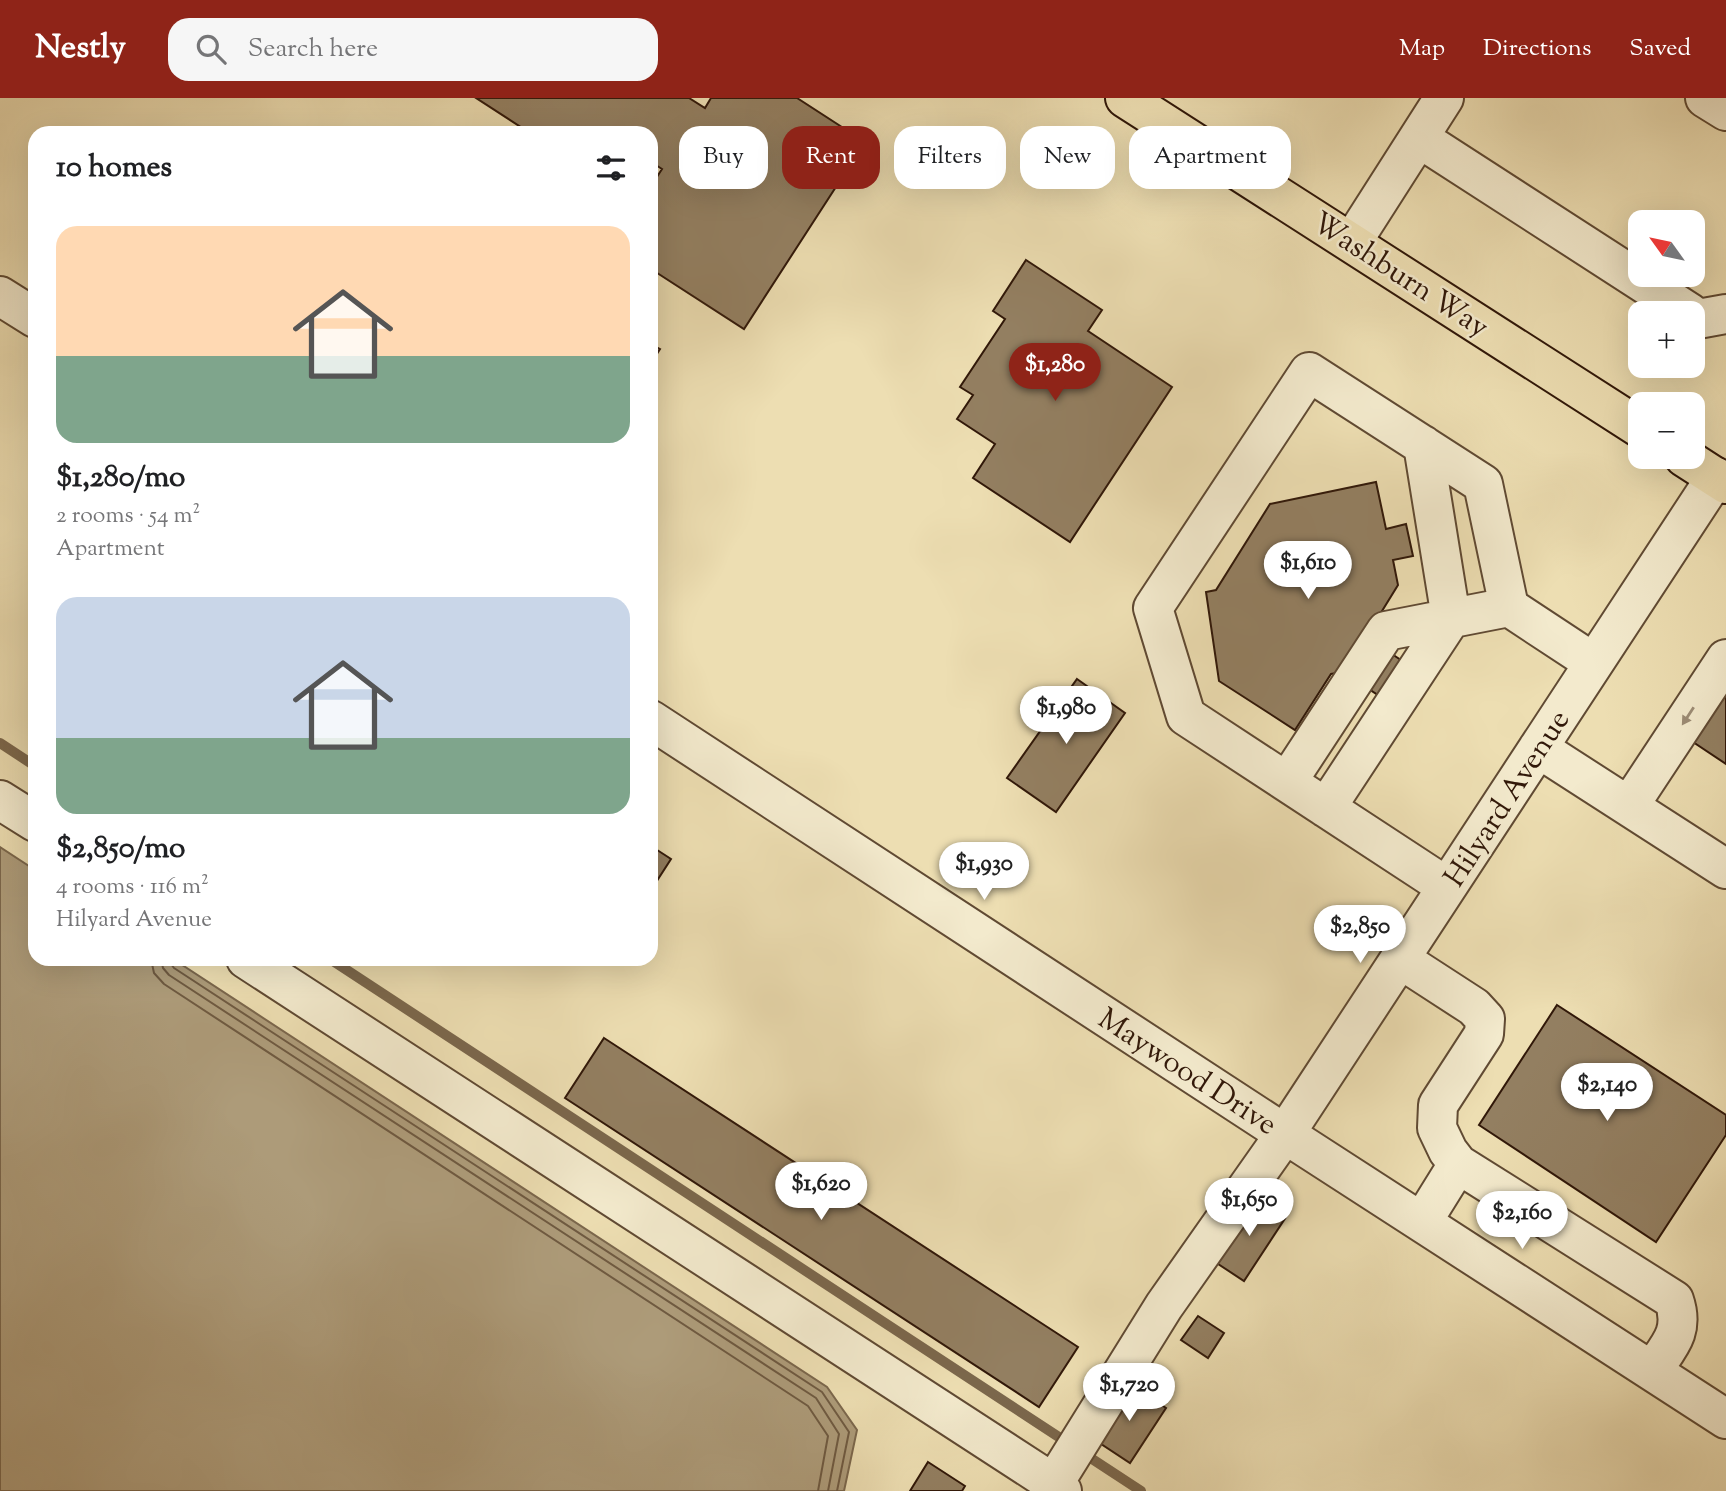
<!DOCTYPE html>
<meta charset="utf-8">
<style>
body{margin:0;font-family:"Sorts Mill Goudy",serif;background:#f6f6f6;color:#202124;height:100vh;display:flex;flex-direction:column;font-size:26px;white-space:nowrap}
*{box-sizing:border-box;margin:0}
p{font-size:23px;color:#757577}
.icon{flex:none;width:38px;height:38px;fill:none;stroke:currentColor;stroke-width:2;stroke-linecap:round;stroke-linejoin:round}
.map{position:relative;flex:1;overflow:hidden}
.panel{position:absolute;left:28px;top:28px;width:630px;height:840px;display:flex;flex-direction:column;background:#fff;border-radius:21px;box-shadow:0 7px 28px #0002}
.panel>*{flex:none}
.top-card{position:absolute;left:679px;top:28px;width:665px;height:63px;display:flex;gap:14px}
.needle{width:46px;rotate:303deg}
.tools{position:absolute;left:1628px;top:112px;display:grid;gap:14px}
.tools a{display:grid;place-items:center;width:77px;height:77px;border-radius:14px;background:#fff;box-shadow:0 7px 28px #0002;font-size:35px}
.price{position:absolute;translate:-50% -60px;padding:0 16px;border-radius:24px;background:#fff;color:#222;font-size:23px;line-height:46px;filter:drop-shadow(0 2px 4px #0008)}
.price::after{content:'';position:absolute;left:50%;top:42px;width:21px;height:16px;margin-left:-10px;background:inherit;clip-path:polygon(0 0,100% 0,50% 100%)}
.price.current{background:#8f2418;color:#fff}
ul{padding:0;list-style:none}
li{display:grid;align-content:center;gap:14px;height:371px;padding:0 28px}
li span{display:grid;place-items:center;height:217px;border-radius:21px;color:#555}
li>.icon{margin-inline-start:auto}
span .icon{width:126px;height:126px;fill:#fffc;stroke-width:1}
li b{font-size:30px}
h2{display:flex;justify-content:space-between;align-items:center;height:84px;padding:0 28px;font-size:30px}
.pill{padding:0 24px;border-radius:21px;background:#fff;box-shadow:0 7px 28px #0002;font-size:24px;line-height:63px}
.pill.current{background:#8f2418;color:#fff}
header{display:flex;align-items:center;gap:42px;box-sizing:border-box;height:98px;padding:0 35px;background:#8f2418;color:#fff}
header strong{font-size:33px}
nav{display:flex;gap:38px;margin-inline-start:auto;font-size:24px}
.search{width:490px;height:63px;background:#f6f6f6;display:flex;align-items:center;gap:18px;box-sizing:border-box;padding:0 24px;border-radius:21px;color:#757577;font-size:26px}
.map>svg:first-child{display:block}
.water{fill:#ad9b79;stroke:#7b674c;stroke-width:2}
.lines{fill:none;stroke-linecap:round;stroke-linejoin:round}
.shore{stroke:#6f5a41;stroke-width:2}
.stream{stroke:#7b674c;stroke-width:10}
.building{fill:#937f61;stroke:#311809;stroke-width:2}
.minor-casing{stroke:#604a33;stroke-width:42}
.major-casing{stroke:#311809;stroke-width:42}
.minor{stroke:#f3eacd;stroke-width:38}
.major{stroke:#eddeb2;stroke-width:38}
.oneway{fill:#9c8c75}
.labels{text-anchor:middle;stroke-width:5;stroke-linejoin:round;paint-order:stroke}
.street-label{font-size:30px;fill:#311809;stroke:#f3eacd}
</style>
<header>
<strong>Nestly</strong>
<div class="search"><svg class="icon" aria-label="search" viewBox="0 0 24 24"><circle cx="10" cy="10" r="6"/><path d="M15 15l6 6"/></svg>Search here</div>
<nav><a>Map</a><a>Directions</a><a>Saved</a></nav>
</header>
<div class="map">
<svg width="1726" height="1393" viewBox="0 0 1726 1393">
<rect width="100%" height="100%" fill="#eddeb2"/>
<filter id="stains"><feTurbulence type="fractalNoise" baseFrequency=".00286" numOctaves="4"/><feColorMatrix values="0 0 0 0 .2 0 0 0 0 .09 0 0 0 0 .02 0 0 0 .5 -.17"/></filter>
<radialGradient id="worn" r=".72"><stop offset=".6" stop-color="#630" stop-opacity="0"/><stop offset="1" stop-color="#630" stop-opacity=".3"/></radialGradient>
<!-- water -->
<path class="water" d="M0,749L35,772V861H173L827,1289L857,1332L844,1393H0Z"/>
<g class="lines">
<!-- shore -->
<path class="shore" d="M151,861L154,875L164,886L808,1308L828,1338L818,1393
M161,861L163,870L169,877L816,1300L839,1336L828,1393
M170,861L171,866L174,870L822,1294L849,1334L837,1393"/>
<!-- stream -->
<path class="stream" d="M0,645L35,668
M330,861L1071,1347
M1083,1355L1141,1393"/>
</g>
<!-- building -->
<path class="building" d="M476,0H689L705,10L711,0H797L865,44L744,231L651,171V88L662,71L651,64V35H530Z
M1026,162L1102,212L1088,233L1172,289L1070,444L973,380L995,346L957,321L973,297L960,289L1005,221L993,213Z
M651,246L660,251L651,265Z
M1376,384L1386,431L1406,426L1413,458L1393,462L1398,487L1366,539L1407,566L1384,601L1343,574L1331,576L1295,632L1219,583L1206,494L1216,492L1270,406Z
M1077,581L1125,615L1056,714L1007,680Z
M1726,594V666L1693,644Z
M651,748L671,761L651,792Z
M1557,907L1726,1017V1037L1656,1144L1479,1027Z
M604,940L1078,1249L1039,1309L565,1000Z
M1254,1098L1286,1119L1244,1183L1212,1162Z
M1198,1218L1224,1235L1208,1260L1181,1242Z
M1128,1285L1166,1310L1130,1365L1092,1340Z
M928,1364L965,1388L962,1393H910Z"/>
<g class="lines">
<!-- minor casing -->
<g class="minor-casing">
<path id="minor" d="M1705,0L1726,13
M1419,40L1690,215
M1352,144L1444,0
M0,198L35,220
M1692,217L1698,221L1726,216
M651,622L1285,1036L1726,1321
M1538,650L1726,771
M1287,684L1386,533L1509,509L1594,565
M0,702L35,724
M1629,708L1726,561
M1326,710L1451,520L1423,347
M1447,789L1186,618L1153,510L1309,274L1483,386L1509,509
M246,861L1059,1389L1062,1393
M1400,861L1474,909L1485,921L1484,936L1438,1007L1437,1030L1448,1053L1458,1066L1422,1124
M1458,1066L1674,1202C1685,1234 1669,1248 1652,1273
M1049,1393L1164,1208L1285,1036L1716,379"/>
</g>
<!-- major casing -->
<g class="major-casing">
<path id="major" d="M1125,0L1640,330
M1684,359L1726,386"/>
</g>
<!-- minor -->
<use href="#minor" class="minor"/>
<!-- major -->
<use href="#major" class="major"/>
</g>
<!-- one-way arrows -->
<defs><path id="oneway-solid" d="M-6-.8H1V-3.2L6.5 0L1 3.2V.8H-6Z" transform="scale(1.75)"/></defs>
<use class="oneway" href="#oneway-solid" transform="translate(1688 618) rotate(123)"/>
<g class="labels">
<!-- street labels -->
<g class="street-label">
<text transform="translate(1401 176) rotate(33)" y="10">Washburn Way</text>
<text transform="translate(1506 700) rotate(-57)" y="10">Hilyard Avenue</text>
<text transform="translate(1188 973) rotate(33)" y="10">Maywood Drive</text>
</g>
</g>
<rect width="100%" height="100%" filter="url(#stains)"/>
<rect width="100%" height="100%" fill="url(#worn)"/>
</svg>
<div class="tools">
<a><svg class="needle" viewBox="-14 -14 28 28"><path d="M0-13l5 13h-10z" fill="#e53935"/><path d="M0 13l5-13h-10z" fill="#757577"/></svg></a>
<a>+</a>
<a>−</a>
</div>
<b class="price current" style="left:1055px;top:305px">$1,280</b>
<b class="price" style="left:1308px;top:503px">$1,610</b>
<b class="price" style="left:1066px;top:648px">$1,980</b>
<b class="price" style="left:984px;top:804px">$1,930</b>
<b class="price" style="left:1360px;top:867px">$2,850</b>
<b class="price" style="left:1607px;top:1025px">$2,140</b>
<b class="price" style="left:821px;top:1124px">$1,620</b>
<b class="price" style="left:1249px;top:1140px">$1,650</b>
<b class="price" style="left:1522px;top:1153px">$2,160</b>
<b class="price" style="left:1129px;top:1325px">$1,720</b>
<div class="top-card">
<a class="pill">Buy</a>
<a class="pill current">Rent</a>
<a class="pill">Filters</a>
<a class="pill">New</a>
<a class="pill">Apartment</a>
</div>
<section class="panel">
<h2>10 homes<svg class="icon" aria-label="filters" viewBox="0 0 24 24"><path d="M4 7h16M4 17h16"/><circle cx="9" cy="7" r="2"/><circle cx="15" cy="17" r="2"/></svg></h2>
<ul>
<li><span style="background:linear-gradient(#ffd9b3 60%,#7fa58c 0)"><svg class="icon" aria-label="home" viewBox="0 0 24 24"><path d="M3 11l9-7 9 7M6 9v11h12V9"/></svg></span><div><b>$1,280/mo</b><p>2 rooms · 54 m²</p><p>Apartment</p></div></li>
<li><span style="background:linear-gradient(#c9d6e8 65%,#7fa58c 0)"><svg class="icon" aria-label="home" viewBox="0 0 24 24"><path d="M3 11l9-7 9 7M6 9v11h12V9"/></svg></span><div><b>$2,850/mo</b><p>4 rooms · 116 m²</p><p>Hilyard Avenue</p></div></li>
</ul>
</section>
</div>
